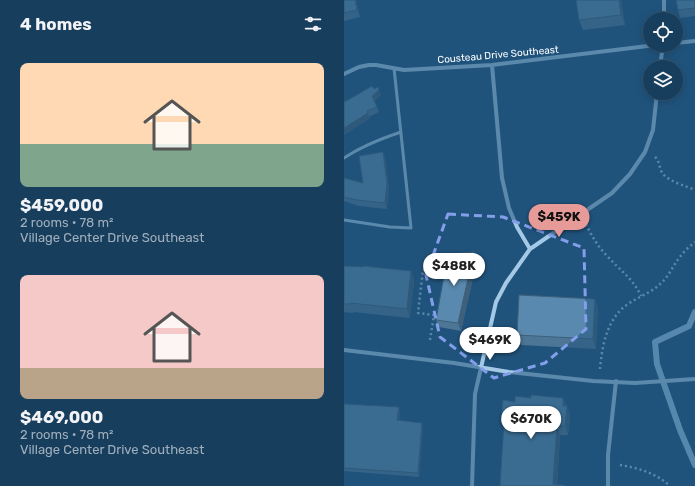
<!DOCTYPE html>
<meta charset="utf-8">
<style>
body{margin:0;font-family:Rubik,sans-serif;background:#254966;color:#f1f3f6;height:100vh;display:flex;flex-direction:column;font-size:15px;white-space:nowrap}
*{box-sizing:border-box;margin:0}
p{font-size:13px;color:#9faebc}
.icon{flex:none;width:22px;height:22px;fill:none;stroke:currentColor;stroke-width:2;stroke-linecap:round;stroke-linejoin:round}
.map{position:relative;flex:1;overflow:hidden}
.details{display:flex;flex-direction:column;background:#183e5d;width:344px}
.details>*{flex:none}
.tools{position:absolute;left:299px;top:12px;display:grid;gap:8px}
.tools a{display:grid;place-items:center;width:40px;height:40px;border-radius:50%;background:#183e5d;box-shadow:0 2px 10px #0003,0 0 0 1px #365772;font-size:20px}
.price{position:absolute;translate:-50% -34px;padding:0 9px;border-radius:14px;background:#fff;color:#222;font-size:13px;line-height:26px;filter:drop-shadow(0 1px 2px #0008)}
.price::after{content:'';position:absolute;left:50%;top:24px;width:12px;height:9px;margin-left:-6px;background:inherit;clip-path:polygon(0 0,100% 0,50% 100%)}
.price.selected{background:#e69b98;color:#111}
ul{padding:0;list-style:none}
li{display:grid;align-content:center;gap:8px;height:212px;padding:0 20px}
li span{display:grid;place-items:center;height:124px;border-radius:8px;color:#555}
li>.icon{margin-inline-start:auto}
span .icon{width:72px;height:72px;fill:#fffc;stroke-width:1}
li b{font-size:17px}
h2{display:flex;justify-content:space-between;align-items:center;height:48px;padding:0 20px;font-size:17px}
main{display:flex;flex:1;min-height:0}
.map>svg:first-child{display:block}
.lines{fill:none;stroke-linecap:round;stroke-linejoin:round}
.stream{stroke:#97c6e8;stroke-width:6}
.path{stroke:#a3c9e6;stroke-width:2.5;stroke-dasharray:2 3;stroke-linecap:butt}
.service{stroke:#a3c9e6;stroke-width:3}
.minor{stroke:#a3c9e6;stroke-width:4}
.wall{fill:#4d7696}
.shaded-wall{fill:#3e607a}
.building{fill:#5989ae;stroke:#3e607a}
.marked{fill:none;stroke:#839eea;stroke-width:3;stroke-dasharray:8 5;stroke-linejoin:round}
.labels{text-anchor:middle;stroke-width:3;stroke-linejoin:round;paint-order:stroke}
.street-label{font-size:10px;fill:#fff;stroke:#20537c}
</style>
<main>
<section class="details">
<h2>4 homes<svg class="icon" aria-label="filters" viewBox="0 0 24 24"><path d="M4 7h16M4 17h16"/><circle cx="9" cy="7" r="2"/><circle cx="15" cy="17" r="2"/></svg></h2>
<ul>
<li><span style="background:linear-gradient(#ffd9b3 65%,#7fa58c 0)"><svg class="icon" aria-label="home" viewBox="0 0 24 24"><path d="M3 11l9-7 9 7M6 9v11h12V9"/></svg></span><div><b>$459,000</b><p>2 rooms · 78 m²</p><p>Village Center Drive Southeast</p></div></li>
<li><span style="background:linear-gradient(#f6c9c9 75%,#b9a48a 0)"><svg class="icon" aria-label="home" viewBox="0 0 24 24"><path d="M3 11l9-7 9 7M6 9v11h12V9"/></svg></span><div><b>$469,000</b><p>2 rooms · 78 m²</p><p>Village Center Drive Southeast</p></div></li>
</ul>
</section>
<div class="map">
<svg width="351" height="486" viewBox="0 0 351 486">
<rect width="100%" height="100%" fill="#20537c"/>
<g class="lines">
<!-- stream -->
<path class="stream" d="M351,312L345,326L311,342L313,364L336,430L351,465"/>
<!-- path -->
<path class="path" d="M311,157C316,161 315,169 319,174C326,182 342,186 351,190
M242,224C248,237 255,248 265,258C277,271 290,280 297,296
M86,340L90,315L74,313L79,270L104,274
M256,369C258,346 263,318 284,304C296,296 309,292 318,282C326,275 329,265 336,257C340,251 346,246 351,242
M276,465C294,468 312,473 326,486"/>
<!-- service -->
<path class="service" d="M0,158C18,146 36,139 57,132
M0,220L46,227L67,228L50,68"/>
<!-- minor -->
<path class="minor" d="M320,19V0
M332,43L351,41
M148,65L158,178L165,208L173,227L186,249
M316,67L319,45
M0,74L15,67L25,65H32L60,70L148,65L312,45
M0,350L110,363L165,372L249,381L291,383L351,379
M128,486L131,394L152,302L162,283L186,249L268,193L286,174L301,152L309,130L313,93
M264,486V455L272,381"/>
</g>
<!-- wall -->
<path class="wall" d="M0,0H12L16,17L0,21Z
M232,0H277L281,25L239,30L235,20Z
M351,0V16L336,18L334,10Z
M30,89L37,95L30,101L35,112L25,117L26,118L0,135V102Z
M39,152L41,158L45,189L43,209L15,206L0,201V178L19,183Z
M130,252L133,260L117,331L95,327L92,320Z
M0,266L67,271L70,280L66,318L9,312V313L0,312Z
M251,299L254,309L252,349L177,345L173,335Z
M0,404L56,411L55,420L79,427L75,477L0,471Z
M222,406H223L226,415L224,435H216L213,485H220L221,486H156L160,428L157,421Z"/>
<!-- shaded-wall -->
<path class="shaded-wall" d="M11,0H12L16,17L13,10Z
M275,0H277L281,25L277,15Z
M35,90L37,95L30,102L28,96Z
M24,113L26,118L0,135V124Z
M39,152L41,158L45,189L43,209L41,203Z
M130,252L133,260L117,331L114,323Z
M67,271L70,280L66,318L63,309Z
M251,299L254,309L252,349L249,339Z
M219,398L223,407L219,406Z
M223,406L226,415L224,435L221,426Z
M55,407L56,411L55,424L53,420Z
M78,423L79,427L75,477L74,473Z
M213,426L216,435L213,486L209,484Z"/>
<!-- building -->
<path class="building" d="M0,0H11L13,10L0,13Z
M232,0H275L277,15L235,20Z
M332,0H351V8L334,10Z
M28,86L30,89L34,87L35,90L28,96L33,107L23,111L24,113L0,128V102L4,100Z
M39,152L43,183L41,203L13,200L0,197V178L19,183L15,156Z
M130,252L114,323L92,320L104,254Z
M0,266L19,267V266L67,271L63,309L6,303V304H0Z
M175,295L251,299L249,339L173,335Z
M187,395L219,398V406H223L221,426H213L209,484L220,485V486H156L160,421H157L159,400L171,402V396L187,398Z
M0,404L55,407L53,420L78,423L74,473L0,468Z"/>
<!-- marked area -->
<path d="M0 0H351V486H0ZM104,214L159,217L240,248L242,329L201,363L150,378L96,337L82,275Z" fill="#20537c" fill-opacity=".55" fill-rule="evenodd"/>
<path class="marked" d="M104,214L159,217L240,248L242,329L201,363L150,378L96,337L82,275Z"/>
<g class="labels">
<!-- street labels -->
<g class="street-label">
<text transform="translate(154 54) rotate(-5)" y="4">Cousteau Drive Southeast</text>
</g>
</g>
</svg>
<div class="tools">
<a><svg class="icon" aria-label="locate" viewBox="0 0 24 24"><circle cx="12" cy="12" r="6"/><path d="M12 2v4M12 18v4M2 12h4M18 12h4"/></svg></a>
<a><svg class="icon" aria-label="layers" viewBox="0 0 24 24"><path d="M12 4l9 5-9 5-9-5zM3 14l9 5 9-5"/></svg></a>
</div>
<b class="price selected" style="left:215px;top:238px">$459K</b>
<b class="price" style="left:110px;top:287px">$488K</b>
<b class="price" style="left:146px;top:361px">$469K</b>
<b class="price" style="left:187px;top:440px">$670K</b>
</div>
</main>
